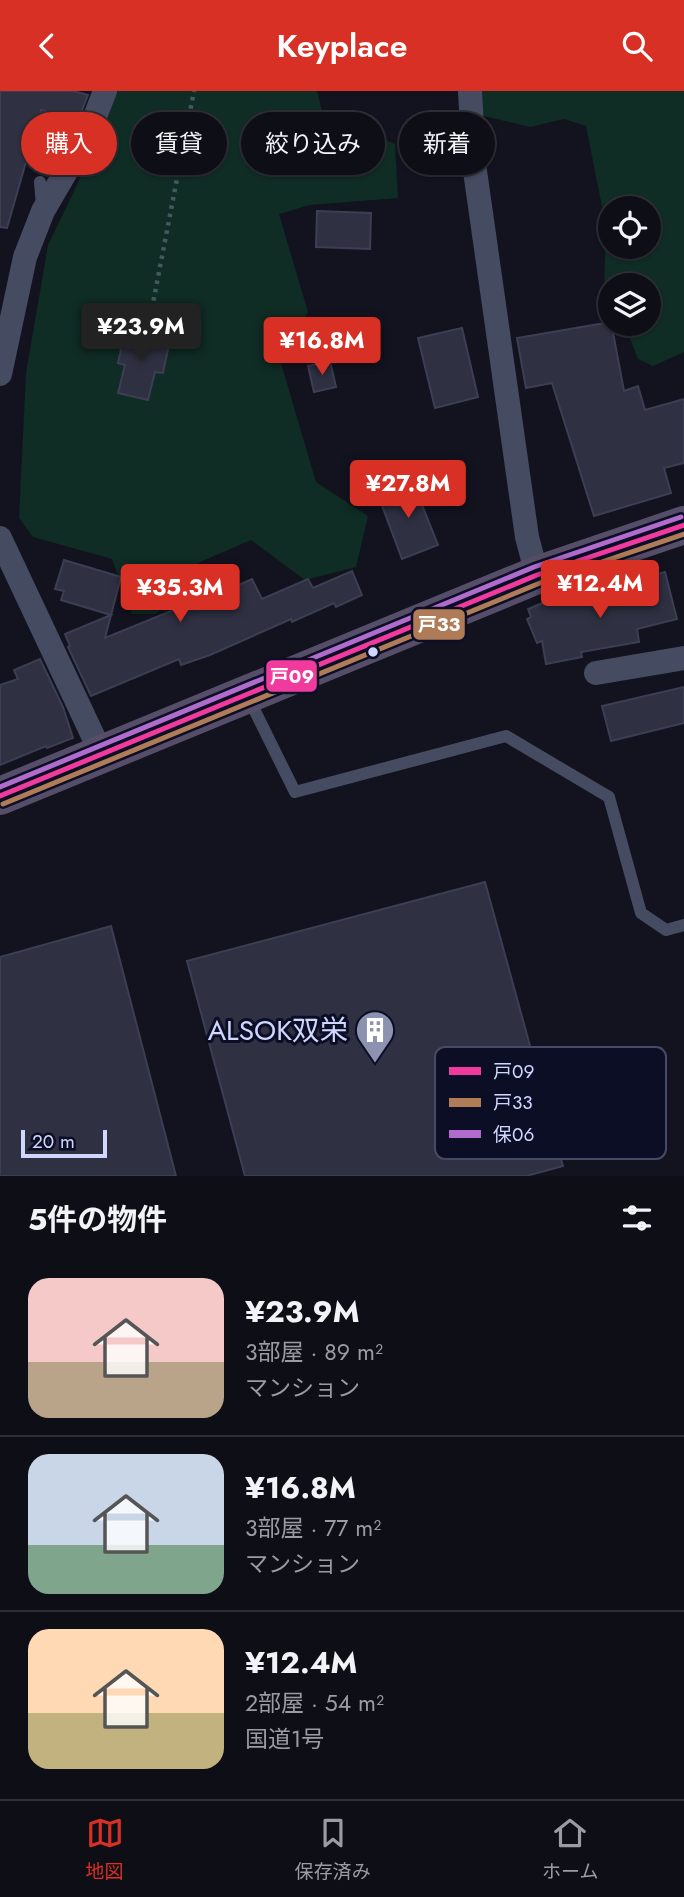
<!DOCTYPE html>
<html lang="ja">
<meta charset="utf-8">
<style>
body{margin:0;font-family:Jost,"Noto Sans JP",sans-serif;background:#171720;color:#f1f3f6;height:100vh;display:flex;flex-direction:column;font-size:26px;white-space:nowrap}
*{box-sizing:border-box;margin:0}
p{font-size:23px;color:#9b9ca1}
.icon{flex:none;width:38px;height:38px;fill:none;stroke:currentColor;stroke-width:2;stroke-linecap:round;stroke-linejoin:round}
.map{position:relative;height:1085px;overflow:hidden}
.panel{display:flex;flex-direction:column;background:#0e0e17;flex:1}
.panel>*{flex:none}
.hud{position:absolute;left:21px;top:21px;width:642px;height:63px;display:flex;gap:14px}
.controls{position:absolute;left:598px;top:105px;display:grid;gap:14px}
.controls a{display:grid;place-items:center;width:63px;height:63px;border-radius:50%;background:#0e0e17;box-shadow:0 2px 5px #0004,0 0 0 2px #2e2e36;font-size:35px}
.scale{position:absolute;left:21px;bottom:18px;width:86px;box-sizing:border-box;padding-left:7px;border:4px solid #d0d7ff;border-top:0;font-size:19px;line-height:24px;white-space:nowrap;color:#d0d7ff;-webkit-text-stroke:5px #0c0e25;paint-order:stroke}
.price{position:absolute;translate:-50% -60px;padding:0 16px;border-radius:7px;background:#d93025;color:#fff;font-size:23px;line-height:46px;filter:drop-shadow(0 2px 4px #0008)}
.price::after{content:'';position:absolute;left:50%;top:42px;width:21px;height:16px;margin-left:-10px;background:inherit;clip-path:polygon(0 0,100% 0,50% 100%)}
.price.on{background:#222;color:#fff}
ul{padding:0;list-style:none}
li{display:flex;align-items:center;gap:21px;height:175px;padding:0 28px}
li+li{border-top:2px solid #2e2e36}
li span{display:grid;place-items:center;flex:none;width:196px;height:140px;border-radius:21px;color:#555}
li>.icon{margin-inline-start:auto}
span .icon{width:84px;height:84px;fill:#fffc;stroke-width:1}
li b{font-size:30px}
h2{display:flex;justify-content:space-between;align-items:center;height:84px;padding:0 28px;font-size:30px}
.chip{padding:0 24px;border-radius:32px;background:#0e0e17;box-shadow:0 2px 5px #0004,0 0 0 2px #2e2e36;font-size:24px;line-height:63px}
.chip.on{background:#d93025;color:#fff}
header{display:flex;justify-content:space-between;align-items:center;height:91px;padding:0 28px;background:#d93025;color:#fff;font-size:32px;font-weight:600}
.tab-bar{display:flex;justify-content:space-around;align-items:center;height:98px;border-top:2px solid #2e2e36;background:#0e0e17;font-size:19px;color:#9b9ca1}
.tab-bar a{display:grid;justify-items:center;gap:4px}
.tab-bar .on{color:#d93025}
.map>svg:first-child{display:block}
.green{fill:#0f2c25;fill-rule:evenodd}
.building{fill:#2f3042;stroke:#3c3e54;stroke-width:2}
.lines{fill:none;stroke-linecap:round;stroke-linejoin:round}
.path{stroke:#425960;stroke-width:4.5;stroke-dasharray:3.5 5;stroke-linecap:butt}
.service{stroke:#454b61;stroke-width:12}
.minor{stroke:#454b61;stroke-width:24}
.trunk{stroke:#564e68;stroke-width:38}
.bus-1-casing{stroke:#0c0e25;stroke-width:10}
.bus-2-casing{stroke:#0c0e25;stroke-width:10}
.bus-3-casing{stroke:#0c0e25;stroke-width:10}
.bus-1{stroke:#f13a9d;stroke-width:5}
.bus-2{stroke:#b07c57;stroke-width:5}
.bus-3{stroke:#b06ccc;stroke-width:5}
.bus-dot{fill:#d0d7ff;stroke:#0c0e25;stroke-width:2.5}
.labels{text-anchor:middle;stroke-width:6;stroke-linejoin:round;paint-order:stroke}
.poi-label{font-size:28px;fill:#d0d7ff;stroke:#0c0e25;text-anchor:end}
.key{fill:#0c0e25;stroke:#474a66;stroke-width:2}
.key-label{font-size:19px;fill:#d0d7ff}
.line-badge{stroke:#0c0e25;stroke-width:2.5}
.badge-label{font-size:19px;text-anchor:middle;font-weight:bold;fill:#fff}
</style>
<header><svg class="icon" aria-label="back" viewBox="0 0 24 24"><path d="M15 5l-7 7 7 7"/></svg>Keyplace<svg class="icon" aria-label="search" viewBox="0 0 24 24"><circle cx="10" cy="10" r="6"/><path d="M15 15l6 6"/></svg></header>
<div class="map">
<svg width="684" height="1085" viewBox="0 0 684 1085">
<rect width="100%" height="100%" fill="#12131f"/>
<!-- green -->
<path class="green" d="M117,0H317L322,20L395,53L398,107L310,114L279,123L308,221L281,272L316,391L368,425L356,476L305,489L251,449L200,471L156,523H132L112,468L33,446L19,427L26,282L48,154L100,46Z
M474,0H684V261L653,275L638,268L624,233H649V194H611V211L604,204L606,136L586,35L564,28L530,36L484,25ZM611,117H649V156H611Z"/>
<!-- building -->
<path class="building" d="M0,0H73L88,4L78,29L41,19L7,137L0,136Z
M317,120L371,122L370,158L316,156Z
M611,231L624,300L638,295L645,319L684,308V372L664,377L671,402L594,425L552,292L526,297L517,247Z
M462,237L478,306L435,317L418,247Z
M125,239L170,249L163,282L155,281L148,309L118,302L125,274L118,272Z
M330,270L336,296L314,301L308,275Z
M413,391L438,454L402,468L378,404Z
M64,469L121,486L105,547L183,515L184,518L252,488L262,508L308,488L313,497L352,480L362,504L336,516L334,512L292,531L291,528L210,564L181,574L179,568L91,605L68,556L70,555L65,543L111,524L61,509L64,500L55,498Z
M665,481L677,528L637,538L639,551L581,561L582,566L546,573L542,550L537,552L527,528L531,526L528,518L568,501L573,514L633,505L630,490Z
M40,568L63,616L73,647L47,657L46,655L0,674V594L18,588L14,579Z
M684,596V632L611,650L602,615Z
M485,791L563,1075L526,1085H245L187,870Z
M111,835L176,1085H0V866Z"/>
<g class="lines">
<!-- path -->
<path class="path" d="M147,243L194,0"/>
<!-- service -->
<path class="service" d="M40,91L42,115
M248,606L295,701L506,645L609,706L641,822L666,839L684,834"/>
<!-- minor -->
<path class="minor" d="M470,0L474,73L527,446L537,484
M0,283L25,166L43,120L89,41L105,0
M0,447L102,664
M596,582L684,567"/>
<!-- trunk -->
<path class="trunk" d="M0,705L537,484L684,434"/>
<!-- bus-1 casing -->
<g class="bus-1-casing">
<path id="bus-1" d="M0,705L537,484L684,434"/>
</g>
<!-- bus-2 casing -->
<g class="bus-2-casing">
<path id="bus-2" d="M3,713L540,492L684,443"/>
</g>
<!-- bus-3 casing -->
<g class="bus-3-casing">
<path id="bus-3" d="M0,696L534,476L681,426"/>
</g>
<!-- bus-1 -->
<use href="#bus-1" class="bus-1"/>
<!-- bus-2 -->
<use href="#bus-2" class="bus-2"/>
<!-- bus-3 -->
<use href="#bus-3" class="bus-3"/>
</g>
<!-- icons -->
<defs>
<g id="building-pin" transform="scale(2.0125)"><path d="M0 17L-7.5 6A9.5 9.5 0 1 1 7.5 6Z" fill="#8e92b1" stroke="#0c0e25"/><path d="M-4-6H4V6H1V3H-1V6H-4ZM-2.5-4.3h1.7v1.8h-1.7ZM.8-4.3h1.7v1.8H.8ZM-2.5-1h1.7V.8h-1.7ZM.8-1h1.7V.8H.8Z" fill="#fff"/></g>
</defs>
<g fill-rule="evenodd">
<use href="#building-pin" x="375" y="939"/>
</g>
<!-- markers -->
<circle class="bus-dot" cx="373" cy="561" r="6"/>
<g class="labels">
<!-- poi labels -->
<g class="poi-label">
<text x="348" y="949">ALSOK双栄</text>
</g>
</g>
<!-- legend -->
<rect x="435" y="956" width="231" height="112" rx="10" class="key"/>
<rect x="449" y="976" width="32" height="8" fill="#f13a9d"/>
<rect x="449" y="1007" width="32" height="9" fill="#b07c57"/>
<rect x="449" y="1039" width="32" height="8" fill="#b06ccc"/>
<g class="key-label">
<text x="493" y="987">戸09</text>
<text x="493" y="1018">戸33</text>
<text x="493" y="1050">保06</text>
</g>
<g class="line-badge">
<rect x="412" y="517" width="54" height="33" rx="7" fill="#b07c57"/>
<rect x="265" y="568" width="53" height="34" rx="7" fill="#f13a9d"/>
</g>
<g class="badge-label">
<text x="439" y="540">戸33</text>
<text x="292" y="592">戸09</text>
</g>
</svg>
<div class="controls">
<a><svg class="icon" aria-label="locate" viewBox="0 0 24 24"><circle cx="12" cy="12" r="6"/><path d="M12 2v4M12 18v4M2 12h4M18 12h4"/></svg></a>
<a><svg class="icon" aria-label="layers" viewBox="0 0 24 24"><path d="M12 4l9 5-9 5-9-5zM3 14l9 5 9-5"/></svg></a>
</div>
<div class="scale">20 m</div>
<b class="price on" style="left:141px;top:272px">¥23.9M</b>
<b class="price" style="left:322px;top:286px">¥16.8M</b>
<b class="price" style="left:408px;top:429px">¥27.8M</b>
<b class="price" style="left:600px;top:529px">¥12.4M</b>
<b class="price" style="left:180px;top:533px">¥35.3M</b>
<div class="hud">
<a class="chip on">購入</a>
<a class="chip">賃貸</a>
<a class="chip">絞り込み</a>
<a class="chip">新着</a>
</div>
</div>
<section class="panel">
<h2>5件の物件<svg class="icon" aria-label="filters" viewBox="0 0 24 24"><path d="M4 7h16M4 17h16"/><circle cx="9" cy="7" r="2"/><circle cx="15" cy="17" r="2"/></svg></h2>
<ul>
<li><span style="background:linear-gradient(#f6c9c9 60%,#b9a48a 0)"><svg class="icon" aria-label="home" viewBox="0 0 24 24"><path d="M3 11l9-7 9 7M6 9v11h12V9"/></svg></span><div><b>¥23.9M</b><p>3部屋 · 89 m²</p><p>マンション</p></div></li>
<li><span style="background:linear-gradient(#c9d6e8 65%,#7fa58c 0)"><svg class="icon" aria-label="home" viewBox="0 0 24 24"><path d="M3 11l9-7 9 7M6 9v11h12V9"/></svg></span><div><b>¥16.8M</b><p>3部屋 · 77 m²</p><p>マンション</p></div></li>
<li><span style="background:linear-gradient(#ffd9b3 60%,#c2b280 0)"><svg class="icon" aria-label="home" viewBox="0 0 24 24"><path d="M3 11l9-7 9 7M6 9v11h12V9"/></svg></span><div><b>¥12.4M</b><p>2部屋 · 54 m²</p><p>国道1号</p></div></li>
</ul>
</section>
<nav class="tab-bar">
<a class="on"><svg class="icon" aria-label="map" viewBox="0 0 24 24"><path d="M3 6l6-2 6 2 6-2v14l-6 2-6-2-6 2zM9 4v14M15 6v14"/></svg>地図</a>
<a><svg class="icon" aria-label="saved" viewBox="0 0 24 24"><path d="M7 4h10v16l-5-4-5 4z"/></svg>保存済み</a>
<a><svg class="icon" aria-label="home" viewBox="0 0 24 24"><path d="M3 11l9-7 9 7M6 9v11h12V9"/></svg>ホーム</a>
</nav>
